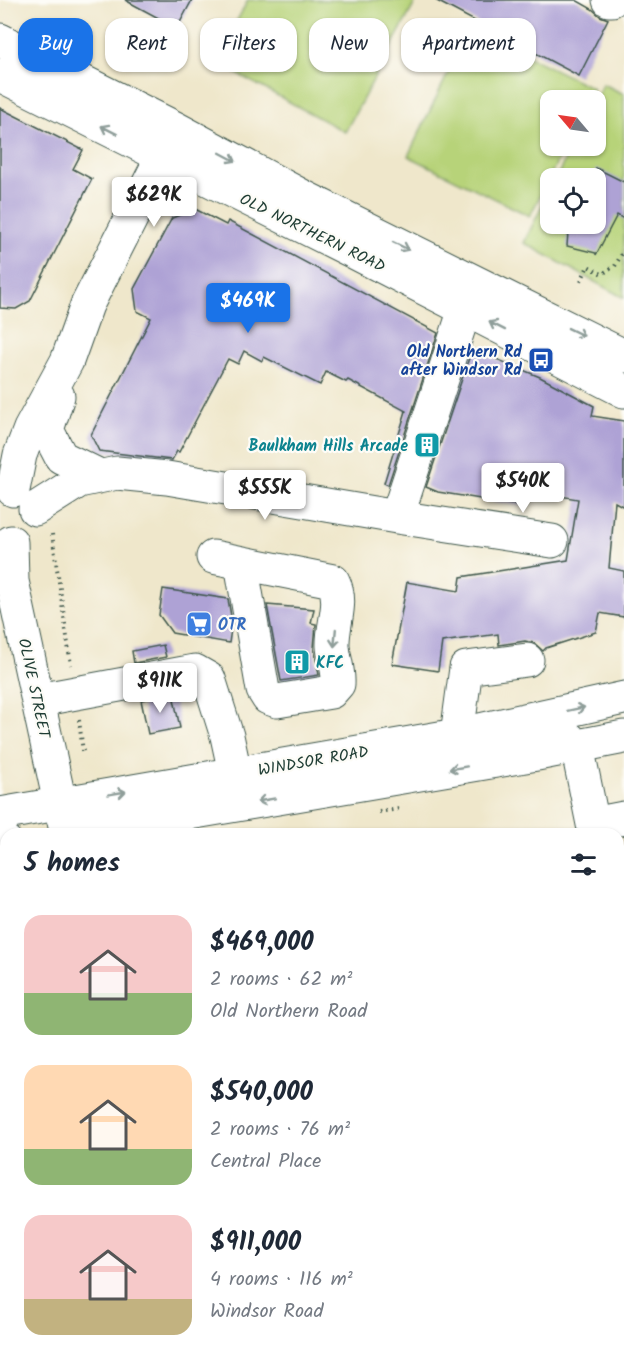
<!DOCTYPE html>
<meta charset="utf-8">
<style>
body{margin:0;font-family:Kalam,sans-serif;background:#f2f2f3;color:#1f2937;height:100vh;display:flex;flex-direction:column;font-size:22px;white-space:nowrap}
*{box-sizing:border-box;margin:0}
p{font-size:20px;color:#747a83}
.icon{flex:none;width:33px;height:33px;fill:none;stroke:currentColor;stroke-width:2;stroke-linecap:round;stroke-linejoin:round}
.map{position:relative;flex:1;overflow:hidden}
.panel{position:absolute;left:0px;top:828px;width:624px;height:536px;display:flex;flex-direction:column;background:#fff;border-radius:18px 18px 0 0;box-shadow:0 2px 4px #0004}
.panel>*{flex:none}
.hud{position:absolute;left:18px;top:18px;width:588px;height:54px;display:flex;gap:12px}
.needle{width:39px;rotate:299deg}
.fabs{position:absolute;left:540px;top:90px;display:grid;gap:12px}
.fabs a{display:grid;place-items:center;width:66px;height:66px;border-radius:12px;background:#fff;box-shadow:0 2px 4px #0004;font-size:30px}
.price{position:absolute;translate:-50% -51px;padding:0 14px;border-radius:6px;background:#fff;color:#222;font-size:20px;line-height:39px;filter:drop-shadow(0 2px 3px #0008)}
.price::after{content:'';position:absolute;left:50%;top:36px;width:18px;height:14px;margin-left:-9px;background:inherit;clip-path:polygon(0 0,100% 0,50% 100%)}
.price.active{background:#1a73e8;color:#fff}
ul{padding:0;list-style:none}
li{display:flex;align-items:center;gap:18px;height:150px;padding:0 24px}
li span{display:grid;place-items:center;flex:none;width:168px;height:120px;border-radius:18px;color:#555}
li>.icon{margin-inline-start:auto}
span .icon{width:72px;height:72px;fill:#fffc;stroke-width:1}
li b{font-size:26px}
h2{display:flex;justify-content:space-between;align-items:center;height:72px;padding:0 24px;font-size:26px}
.pill{padding:0 21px;border-radius:18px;background:#fff;box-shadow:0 2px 4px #0004;font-size:21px;line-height:54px}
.pill.active{background:#1a73e8;color:#fff}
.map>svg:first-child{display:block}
.green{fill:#b7d379;stroke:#6b8856;stroke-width:1.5}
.building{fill:#aea2d5}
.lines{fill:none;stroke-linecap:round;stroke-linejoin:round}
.minor-casing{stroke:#3e564b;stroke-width:35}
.major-casing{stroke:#3e564b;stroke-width:35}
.path{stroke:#3e564b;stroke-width:4;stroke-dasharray:1.5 4.5;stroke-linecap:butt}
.minor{stroke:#fff;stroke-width:33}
.major{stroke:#fff;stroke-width:33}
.oneway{stroke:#8f9e9a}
.labels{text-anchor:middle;stroke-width:4.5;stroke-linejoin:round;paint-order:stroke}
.street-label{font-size:16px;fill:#1f3d34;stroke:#fdfcf7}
.transit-label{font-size:16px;font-weight:bold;fill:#164399;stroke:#fdfcf7;text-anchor:end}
.culture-label{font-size:16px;font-weight:bold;fill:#0d838f;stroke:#fdfcf7;text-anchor:end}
.shop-label{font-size:16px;font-weight:bold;fill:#366cbe;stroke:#fdfcf7;text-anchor:start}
</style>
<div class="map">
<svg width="624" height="1363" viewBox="0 0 624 1363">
<rect width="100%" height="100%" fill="#fdfcf7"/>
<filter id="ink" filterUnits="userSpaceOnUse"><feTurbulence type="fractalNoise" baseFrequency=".0167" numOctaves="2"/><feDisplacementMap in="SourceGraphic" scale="12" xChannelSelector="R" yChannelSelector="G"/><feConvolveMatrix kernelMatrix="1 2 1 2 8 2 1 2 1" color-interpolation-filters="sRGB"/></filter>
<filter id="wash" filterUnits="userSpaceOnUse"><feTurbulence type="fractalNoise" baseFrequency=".008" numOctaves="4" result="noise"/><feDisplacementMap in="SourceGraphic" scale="24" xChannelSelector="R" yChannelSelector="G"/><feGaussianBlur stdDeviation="1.35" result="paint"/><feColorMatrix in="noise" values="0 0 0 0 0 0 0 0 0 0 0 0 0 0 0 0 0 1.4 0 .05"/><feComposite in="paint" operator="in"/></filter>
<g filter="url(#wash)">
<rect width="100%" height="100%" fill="#efe7cb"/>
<!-- green -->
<path class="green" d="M248,0H414L416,1L345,132L215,62Z
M470,28L593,88L587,100H550V146H565L530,216L408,156Z
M603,84L624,94V298L524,243L550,189V224H596V178H556L572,146H596L595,100Z
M624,996V1363H443L447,1358H618V997Z"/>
<g id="blocks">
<!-- building -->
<path class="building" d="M125,0H192L177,28Z
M435,0H576L592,9L600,16L608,19L579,76Z
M0,108L83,150L73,169L92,179L30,301L16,309L0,308Z
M596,168L624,182V219L617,215L596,255V253L567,246L568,232L573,224H596Z
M195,209L226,225L228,221L438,333L388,485L384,483L406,411L348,380L346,382L326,372L320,385L264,357L262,361L244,351L238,364L228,359L179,452L177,451L172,460L99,451L91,435L151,318L137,311L134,289L172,218Z
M472,349L540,377L594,406L592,416L624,421V507L615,502L609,568L624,571V617L600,613L596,632L546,648L543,651L534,643L525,641L499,645L498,634L442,642L438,671L392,664L407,582L459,591L461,577L568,560L578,499L525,490L523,506L438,492L426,487Z
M163,589L228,599L232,622L229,643L172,633L159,615Z
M267,605L314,609L311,623L316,624L314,648L319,675L281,681Z
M163,645L166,657L134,663L132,651Z
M173,694L180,728L148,734L141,700Z"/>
</g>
</g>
<g filter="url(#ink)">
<use href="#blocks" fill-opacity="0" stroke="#3e564b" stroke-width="1.5"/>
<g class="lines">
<!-- minor casing -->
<g class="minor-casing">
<path id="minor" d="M609,0H612
M58,396L47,430L61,457L100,476
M13,490L20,455L30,429L67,361L87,305L176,130
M35,509L79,481L117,473L167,478L397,517L552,541
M397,517L465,309
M11,542L12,581L66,831
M213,557L333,581C344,603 332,623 333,646C334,659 339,671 338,684L331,692L277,701L268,698L263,690L241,563
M527,660L466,668L457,735L495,731L566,736L577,746L595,834
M38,700L195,671L209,679L227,736L235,773
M593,824L624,818
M618,942L624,964"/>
</g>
<!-- major casing -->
<g class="major-casing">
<path id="major" d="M0,40L177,129L302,196L624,356
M0,75L352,251L624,391
M0,814L457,735L624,698
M65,834L537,754L624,737
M0,843L6,842"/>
</g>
<!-- path -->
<path class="path" d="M581,281L588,266L602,274L615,266L624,250
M52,534L71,665
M79,720L83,752
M379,812L399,809"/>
<!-- minor -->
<use href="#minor" class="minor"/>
<!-- major -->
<use href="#major" class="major"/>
</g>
<!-- one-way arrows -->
<defs><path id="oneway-shaft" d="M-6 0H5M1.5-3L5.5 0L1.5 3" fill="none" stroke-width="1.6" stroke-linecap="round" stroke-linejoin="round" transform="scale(1.5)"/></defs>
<g class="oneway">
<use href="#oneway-shaft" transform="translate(109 130) rotate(-153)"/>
<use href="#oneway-shaft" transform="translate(228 157) rotate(28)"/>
<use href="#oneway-shaft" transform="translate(401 246) rotate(26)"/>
<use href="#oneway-shaft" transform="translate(497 326) rotate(-153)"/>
<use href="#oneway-shaft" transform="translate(576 332) rotate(26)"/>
<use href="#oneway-shaft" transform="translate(335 638) rotate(95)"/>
<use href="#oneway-shaft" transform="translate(576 709) rotate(-12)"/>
<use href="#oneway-shaft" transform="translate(458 768) rotate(170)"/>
<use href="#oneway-shaft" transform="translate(117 793) rotate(-10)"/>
<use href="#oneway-shaft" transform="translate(266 800) rotate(170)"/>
</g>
</g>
<!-- icons -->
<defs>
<g id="bus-square" transform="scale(1.35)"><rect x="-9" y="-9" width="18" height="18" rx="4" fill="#1a4fb4" stroke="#fdfcf7"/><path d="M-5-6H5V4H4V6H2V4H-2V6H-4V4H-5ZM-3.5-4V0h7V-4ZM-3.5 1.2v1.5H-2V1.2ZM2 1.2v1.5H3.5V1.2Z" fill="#fff"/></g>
<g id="building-square" transform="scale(1.35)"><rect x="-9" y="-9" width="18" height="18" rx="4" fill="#0f9aa8" stroke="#fdfcf7"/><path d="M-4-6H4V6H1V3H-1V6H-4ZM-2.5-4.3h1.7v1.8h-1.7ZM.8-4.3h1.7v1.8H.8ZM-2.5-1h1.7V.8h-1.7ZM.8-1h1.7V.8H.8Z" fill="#fff"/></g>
<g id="supermarket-square" transform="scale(1.35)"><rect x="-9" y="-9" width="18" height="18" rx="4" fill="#3f7fe0" stroke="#fdfcf7"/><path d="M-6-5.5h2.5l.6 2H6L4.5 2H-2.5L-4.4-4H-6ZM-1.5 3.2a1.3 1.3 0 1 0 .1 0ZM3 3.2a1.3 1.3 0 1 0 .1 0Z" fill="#fff"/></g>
</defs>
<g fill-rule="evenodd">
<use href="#bus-square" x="541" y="360"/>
<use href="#building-square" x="427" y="445"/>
<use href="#supermarket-square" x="199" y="624"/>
<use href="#building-square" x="297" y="662"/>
</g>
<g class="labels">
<!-- street labels -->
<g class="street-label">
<text transform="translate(313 232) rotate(26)" y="6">OLD NORTHERN ROAD</text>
<text transform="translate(35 688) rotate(78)" y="6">OLIVE STREET</text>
<text transform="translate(313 760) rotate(-10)" y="6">WINDSOR ROAD</text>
</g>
<!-- transit labels -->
<g class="transit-label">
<text x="522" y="357">Old Northern Rd<tspan x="522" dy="18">after Windsor Rd</tspan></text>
</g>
<!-- culture labels -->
<g class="culture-label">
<text x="408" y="451">Baulkham Hills Arcade</text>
<text x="316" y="668" text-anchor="start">KFC</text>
</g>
<!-- shop labels -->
<g class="shop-label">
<text x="218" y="630">OTR</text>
</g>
</g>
</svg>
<div class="fabs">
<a><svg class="needle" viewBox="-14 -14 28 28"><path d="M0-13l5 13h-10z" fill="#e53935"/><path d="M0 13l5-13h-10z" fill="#747a83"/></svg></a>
<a><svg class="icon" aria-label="locate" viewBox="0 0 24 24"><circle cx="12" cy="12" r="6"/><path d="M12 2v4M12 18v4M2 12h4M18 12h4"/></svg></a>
</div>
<b class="price" style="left:154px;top:228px">$629K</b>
<b class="price active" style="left:248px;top:334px">$469K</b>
<b class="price" style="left:523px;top:514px">$540K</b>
<b class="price" style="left:265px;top:521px">$555K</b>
<b class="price" style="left:160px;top:714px">$911K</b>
<div class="hud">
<a class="pill active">Buy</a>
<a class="pill">Rent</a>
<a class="pill">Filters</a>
<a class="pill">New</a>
<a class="pill">Apartment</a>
</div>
<section class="panel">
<h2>5 homes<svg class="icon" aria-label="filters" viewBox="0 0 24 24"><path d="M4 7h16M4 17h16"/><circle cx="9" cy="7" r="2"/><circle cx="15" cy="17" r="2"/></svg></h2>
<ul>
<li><span style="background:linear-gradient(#f6c9c9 65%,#8fb573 0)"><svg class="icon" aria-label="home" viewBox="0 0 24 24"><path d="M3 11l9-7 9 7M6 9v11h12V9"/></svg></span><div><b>$469,000</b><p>2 rooms · 62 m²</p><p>Old Northern Road</p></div></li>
<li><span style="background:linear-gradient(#ffd9b3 70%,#8fb573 0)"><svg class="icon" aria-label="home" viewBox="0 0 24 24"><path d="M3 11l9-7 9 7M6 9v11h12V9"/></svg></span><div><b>$540,000</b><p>2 rooms · 76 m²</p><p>Central Place</p></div></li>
<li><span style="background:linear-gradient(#f6c9c9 70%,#c2b280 0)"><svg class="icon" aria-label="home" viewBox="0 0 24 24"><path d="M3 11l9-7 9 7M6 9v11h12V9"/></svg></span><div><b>$911,000</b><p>4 rooms · 116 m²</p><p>Windsor Road</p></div></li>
</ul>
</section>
</div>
